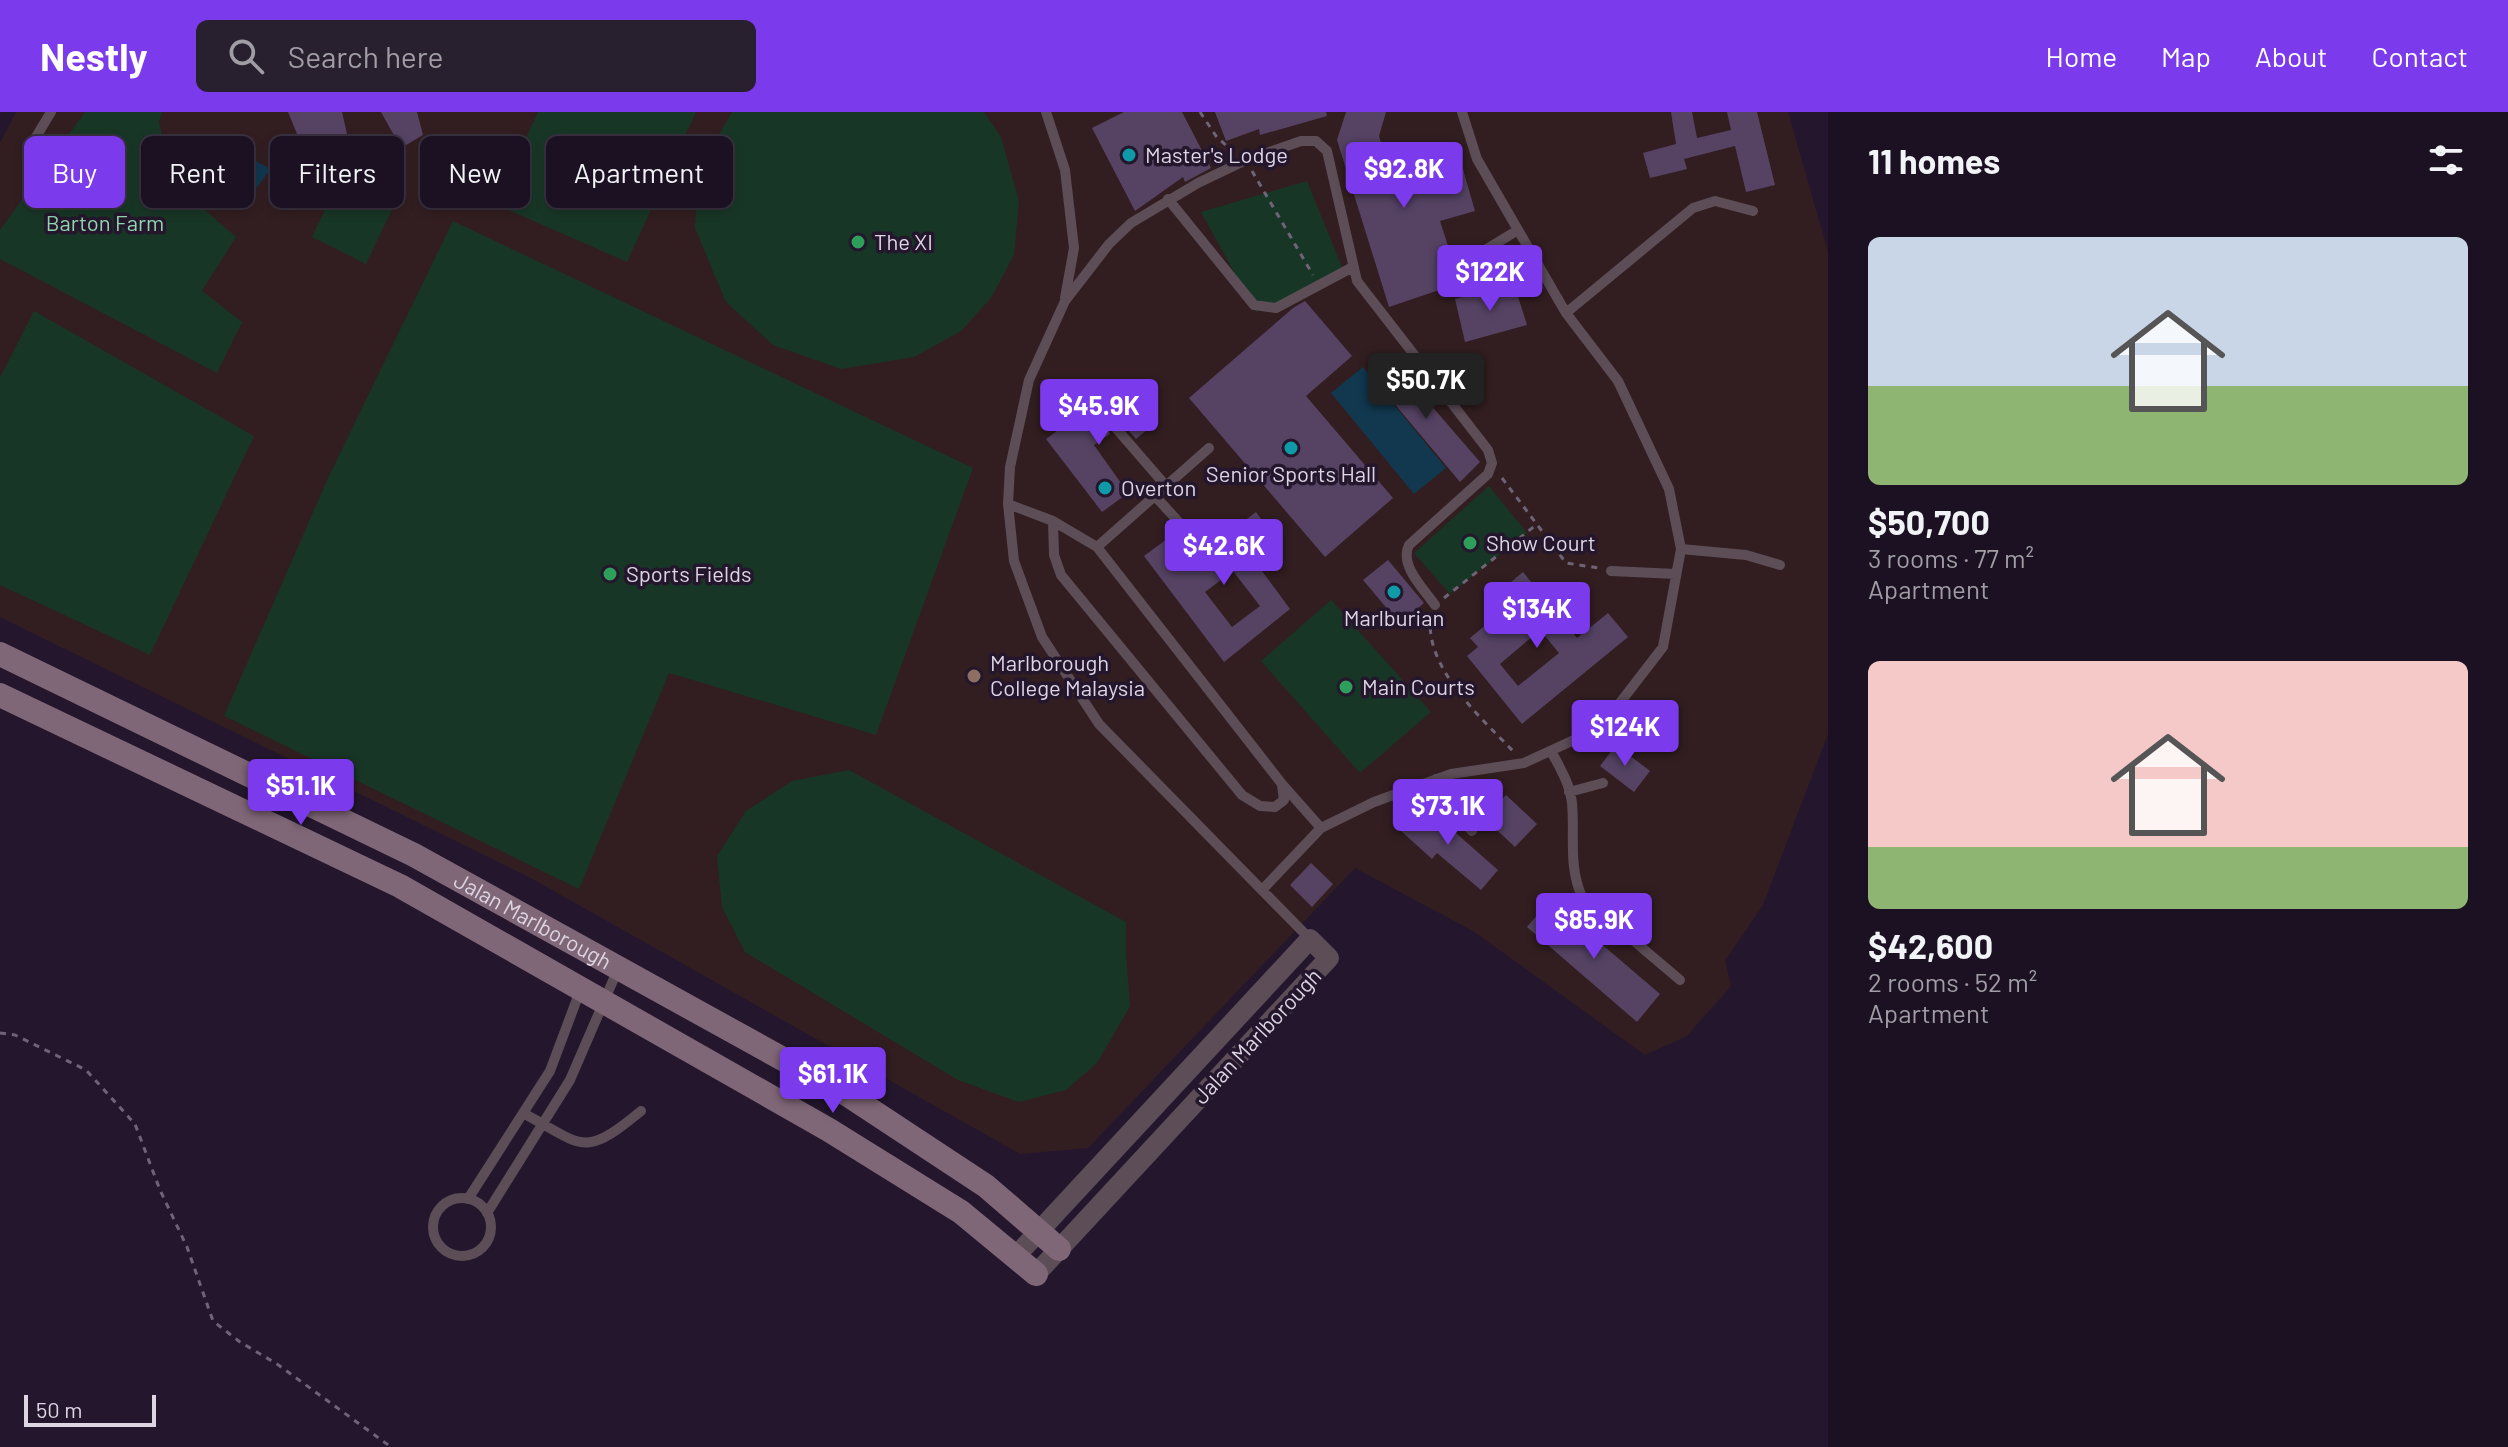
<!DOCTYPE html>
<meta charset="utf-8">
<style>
body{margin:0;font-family:Barlow,sans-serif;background:#281f2f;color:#f1f3f6;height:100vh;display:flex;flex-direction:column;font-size:30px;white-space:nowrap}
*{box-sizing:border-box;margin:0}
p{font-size:26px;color:#a09da5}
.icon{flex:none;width:44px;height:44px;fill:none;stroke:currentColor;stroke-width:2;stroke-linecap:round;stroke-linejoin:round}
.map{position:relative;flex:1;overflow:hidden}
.sheet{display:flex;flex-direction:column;background:#1b1122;width:680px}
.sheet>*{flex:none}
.top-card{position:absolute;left:24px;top:24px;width:760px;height:72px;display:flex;gap:16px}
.scale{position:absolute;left:24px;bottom:20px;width:132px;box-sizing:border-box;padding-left:8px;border:4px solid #ddd5e4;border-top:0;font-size:22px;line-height:28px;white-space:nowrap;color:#ddd5e4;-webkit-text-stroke:6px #24172d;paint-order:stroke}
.price{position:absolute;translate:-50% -68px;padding:0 18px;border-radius:8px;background:#7c3aed;color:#fff;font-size:26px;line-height:52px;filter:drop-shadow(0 2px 4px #0008)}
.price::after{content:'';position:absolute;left:50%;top:48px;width:24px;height:18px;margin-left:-12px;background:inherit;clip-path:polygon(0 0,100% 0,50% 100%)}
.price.selected{background:#222;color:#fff}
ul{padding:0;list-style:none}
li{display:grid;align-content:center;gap:16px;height:424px;padding:0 40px}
li span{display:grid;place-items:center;height:248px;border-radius:12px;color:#555}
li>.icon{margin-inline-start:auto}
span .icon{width:144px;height:144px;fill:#fffc;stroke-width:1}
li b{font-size:34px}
h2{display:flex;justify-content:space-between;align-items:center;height:96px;padding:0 40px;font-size:34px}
.pill{padding:0 28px;border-radius:12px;background:#1b1122;box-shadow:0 4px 12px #0003,0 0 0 2px #393140;font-size:28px;line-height:72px}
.pill.selected{background:#7c3aed;color:#fff}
header{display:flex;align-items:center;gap:48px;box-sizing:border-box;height:112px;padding:0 40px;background:#7c3aed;color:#fff}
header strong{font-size:38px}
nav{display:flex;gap:44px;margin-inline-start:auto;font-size:28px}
.search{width:560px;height:72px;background:#281f2f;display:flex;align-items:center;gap:20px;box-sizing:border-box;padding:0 28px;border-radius:12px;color:#a09da5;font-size:30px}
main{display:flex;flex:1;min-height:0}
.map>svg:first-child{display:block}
.education{fill:#321e20}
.green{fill:#183626}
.water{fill:#11384f}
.building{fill:#564364;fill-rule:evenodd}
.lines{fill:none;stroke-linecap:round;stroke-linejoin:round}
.path{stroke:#6f6477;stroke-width:3;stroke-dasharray:6 6;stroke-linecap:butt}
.lane{stroke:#5c4d57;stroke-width:10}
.street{stroke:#5c4d57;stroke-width:20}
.secondary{stroke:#806778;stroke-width:24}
.culture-dot{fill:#0f9aa8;stroke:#24172d;stroke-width:3}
.leisure-dot{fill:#2e9e5b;stroke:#24172d;stroke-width:3}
.education-dot{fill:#8d6e63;stroke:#24172d;stroke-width:3}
.labels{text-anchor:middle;stroke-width:7;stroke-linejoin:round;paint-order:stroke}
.poi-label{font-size:22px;fill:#ddd5e4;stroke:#24172d;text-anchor:start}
.park-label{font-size:22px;fill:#91d5ad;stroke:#24172d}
.street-label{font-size:22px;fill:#ddd5e4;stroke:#24172d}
</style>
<header>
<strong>Nestly</strong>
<div class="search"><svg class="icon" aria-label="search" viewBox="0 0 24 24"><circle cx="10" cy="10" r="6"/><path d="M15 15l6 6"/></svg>Search here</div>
<nav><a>Home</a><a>Map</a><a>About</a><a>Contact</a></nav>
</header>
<main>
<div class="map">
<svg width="1828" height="1335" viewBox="0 0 1828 1335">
<rect width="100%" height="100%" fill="#24172d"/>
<!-- education -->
<path class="education" d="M16,0H1788L1828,140V622L1763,793L1725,849L1731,874L1687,924L1645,943L1473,819L1355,756L1088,1036L1020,1042L529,765L0,505V31Z"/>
<!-- green -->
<path class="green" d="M85,0H162L159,10L172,69L236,125L202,179L242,210L217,261L0,147V118Z
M538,0H696L627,150L495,92Z
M732,0H984L1001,25L1019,89L1014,143L991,186L961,219L914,245L841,257L773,233L726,190L695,116L699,57Z
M349,47L404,73L366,152L312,125Z
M1307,69L1344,160L1256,200L1201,100Z
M453,109L973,356L876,623L669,561L579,777L224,604L329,364Z
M34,199L254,324L150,543L0,473V266Z
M1489,374L1527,421L1450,482L1414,441Z
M1331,488L1431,600L1360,661L1261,549Z
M849,658L1126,810V843L1130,894L1097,951L1066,978L1019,990L958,968L745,840L722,795L717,744L746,699L792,669Z"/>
<!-- water -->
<path class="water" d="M240,41L271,57L253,80L227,60Z
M1363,255L1446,356L1414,382L1331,281Z"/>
<!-- building -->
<path class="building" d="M288,0H342L347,22L307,46Z
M381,0H417L423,23L401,36Z
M1124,0H1182L1211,56L1185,70L1183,65L1135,99L1092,16Z
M1215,0H1326L1327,4L1260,23L1259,17L1226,29Z
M1346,0H1386L1379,24L1389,60L1458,40L1475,99L1440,109L1460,171L1389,195L1337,28Z
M1671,0H1692L1697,26L1731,18L1727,0H1757L1775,73L1746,80L1735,34L1684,47L1687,57L1650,66L1643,41L1676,32Z
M1514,172L1527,213L1465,230L1455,187Z
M1305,189L1352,244L1306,284L1393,386L1325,445L1189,286L1293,196Z
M1391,247L1480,350L1460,370L1372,265Z
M1125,276L1155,311L1136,327L1120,309L1113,307L1107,313L1110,322L1094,333L1128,381L1102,400L1046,327L1083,300L1088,307Z
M1256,400L1275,426L1251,444L1290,497L1224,550L1144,444L1167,427L1186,453ZM1233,459L1260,494L1232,515L1205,480Z
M1388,448L1424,491L1400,512L1363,468Z
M1523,460L1577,526L1608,501L1628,525L1522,612L1467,544L1478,535L1470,526L1516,488L1505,475ZM1540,518L1559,541L1518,574L1500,552Z
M1616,633L1650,659L1634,680L1600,654Z
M1506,683L1537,712L1515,735L1484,706Z
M1424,693L1498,758L1481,778L1437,741L1432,747L1400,718Z
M1311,751L1333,772L1312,795L1290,773Z
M1550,788L1660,882L1637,910L1527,815Z"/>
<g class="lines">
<!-- path -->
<path class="path" d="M1200,0L1216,24L1233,40
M1252,59L1313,163
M1502,366L1566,451L1599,456
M1444,486L1536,413
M1431,504C1423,554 1481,606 1513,639
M0,921L15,923L86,958L135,1012L160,1078L187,1135L213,1209L240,1230L277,1252L391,1335"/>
<!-- lane -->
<path class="lane" d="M1046,0L1065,58L1074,136L1065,186
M27,40L51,0
M1168,87L1254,193L1276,196L1353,155
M1467,149L1518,118
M1566,201L1693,96L1715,89L1753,99
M1115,315L1166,374
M1155,384L1197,430
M1008,392L1053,409L1097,435L1282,672L1321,716
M1053,409L1054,443L1061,463L1242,683L1260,694L1275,695L1284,688L1282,673
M1097,435L1209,336
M1681,437L1746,443L1780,453
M1611,459L1676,462
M1551,639C1560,656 1570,672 1572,691C1575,724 1568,753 1582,785L1680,868
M1436,667L1449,691L1472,719
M1569,680L1603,671
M1262,778L1321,716L1374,690L1451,662L1524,651L1576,627L1619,592L1663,535L1681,437L1669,377L1618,269L1566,201L1477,47L1462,0
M1310,827L1099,612L1042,525L1014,449L1008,392L1010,355L1029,268L1065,189L1109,132L1131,111L1198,71L1246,48L1301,29H1316L1327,39L1357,169L1488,338L1492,351L1488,362L1409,433C1399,453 1423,476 1435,493
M523,1001C584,1034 583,1047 641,999
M433 1115a29 29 0 1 1 58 0a29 29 0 1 1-58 0Z
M468,1087L550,959L580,879
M487,1101L570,968L618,857"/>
<!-- street -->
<path class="street" d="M1016,1144L1310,827L1329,846L1036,1162"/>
<!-- secondary -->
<g class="secondary">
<path id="s1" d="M0,542L414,743L848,983L986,1074L1059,1137"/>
<path d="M0,583L400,774L829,1018L961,1100L1036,1162"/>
</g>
</g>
<!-- markers -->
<g class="culture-dot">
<circle cx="1129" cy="43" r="8"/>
<circle cx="1291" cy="336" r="8"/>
<circle cx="1105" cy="376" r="8"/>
<circle cx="1394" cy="480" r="8"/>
</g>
<g class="leisure-dot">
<circle cx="858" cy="130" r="8"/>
<circle cx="1470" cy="431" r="8"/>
<circle cx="610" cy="462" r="8"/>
<circle cx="1346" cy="575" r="8"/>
</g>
<circle class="education-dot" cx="974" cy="564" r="8"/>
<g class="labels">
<!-- poi labels -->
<g class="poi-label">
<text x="1145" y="51">Master's Lodge</text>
<text x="874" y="138">The XI</text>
<text x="1291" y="370" text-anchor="middle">Senior Sports Hall</text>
<text x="1121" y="384">Overton</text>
<text x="1486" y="439">Show Court</text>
<text x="626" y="470">Sports Fields</text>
<text x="1394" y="514" text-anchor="middle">Marlburian</text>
<text x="990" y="559">Marlborough<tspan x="990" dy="25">College Malaysia</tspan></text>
<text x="1362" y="583">Main Courts</text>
</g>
<!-- park labels -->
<g class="park-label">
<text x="105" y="119">Barton Farm</text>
</g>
<!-- street labels -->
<g class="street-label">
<text dy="8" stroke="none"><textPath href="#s1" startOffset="596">Jalan Marlborough</textPath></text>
<text transform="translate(1257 924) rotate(-47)" y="8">Jalan Marlborough</text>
</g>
</g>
</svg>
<div class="scale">50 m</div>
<b class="price" style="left:1404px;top:98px">$92.8K</b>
<b class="price" style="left:1490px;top:201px">$122K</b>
<b class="price selected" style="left:1426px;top:309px">$50.7K</b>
<b class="price" style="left:1099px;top:335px">$45.9K</b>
<b class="price" style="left:1224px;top:475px">$42.6K</b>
<b class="price" style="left:1537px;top:538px">$134K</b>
<b class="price" style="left:1625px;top:656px">$124K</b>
<b class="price" style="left:301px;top:715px">$51.1K</b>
<b class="price" style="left:1448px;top:735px">$73.1K</b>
<b class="price" style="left:1594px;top:849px">$85.9K</b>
<b class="price" style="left:833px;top:1003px">$61.1K</b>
<div class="top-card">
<a class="pill selected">Buy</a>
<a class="pill">Rent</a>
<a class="pill">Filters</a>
<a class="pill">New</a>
<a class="pill">Apartment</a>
</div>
</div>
<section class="sheet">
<h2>11 homes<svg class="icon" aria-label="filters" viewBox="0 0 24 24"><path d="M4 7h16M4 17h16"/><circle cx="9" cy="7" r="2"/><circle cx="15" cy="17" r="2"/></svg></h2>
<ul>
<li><span style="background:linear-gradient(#c9d6e8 60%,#8fb573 0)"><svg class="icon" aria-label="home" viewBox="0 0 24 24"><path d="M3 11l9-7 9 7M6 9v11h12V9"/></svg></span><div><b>$50,700</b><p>3 rooms · 77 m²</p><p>Apartment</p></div></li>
<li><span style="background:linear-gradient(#f6c9c9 75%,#8fb573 0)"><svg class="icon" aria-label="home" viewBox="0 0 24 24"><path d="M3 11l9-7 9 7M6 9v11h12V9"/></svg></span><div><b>$42,600</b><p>2 rooms · 52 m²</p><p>Apartment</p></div></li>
</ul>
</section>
</main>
